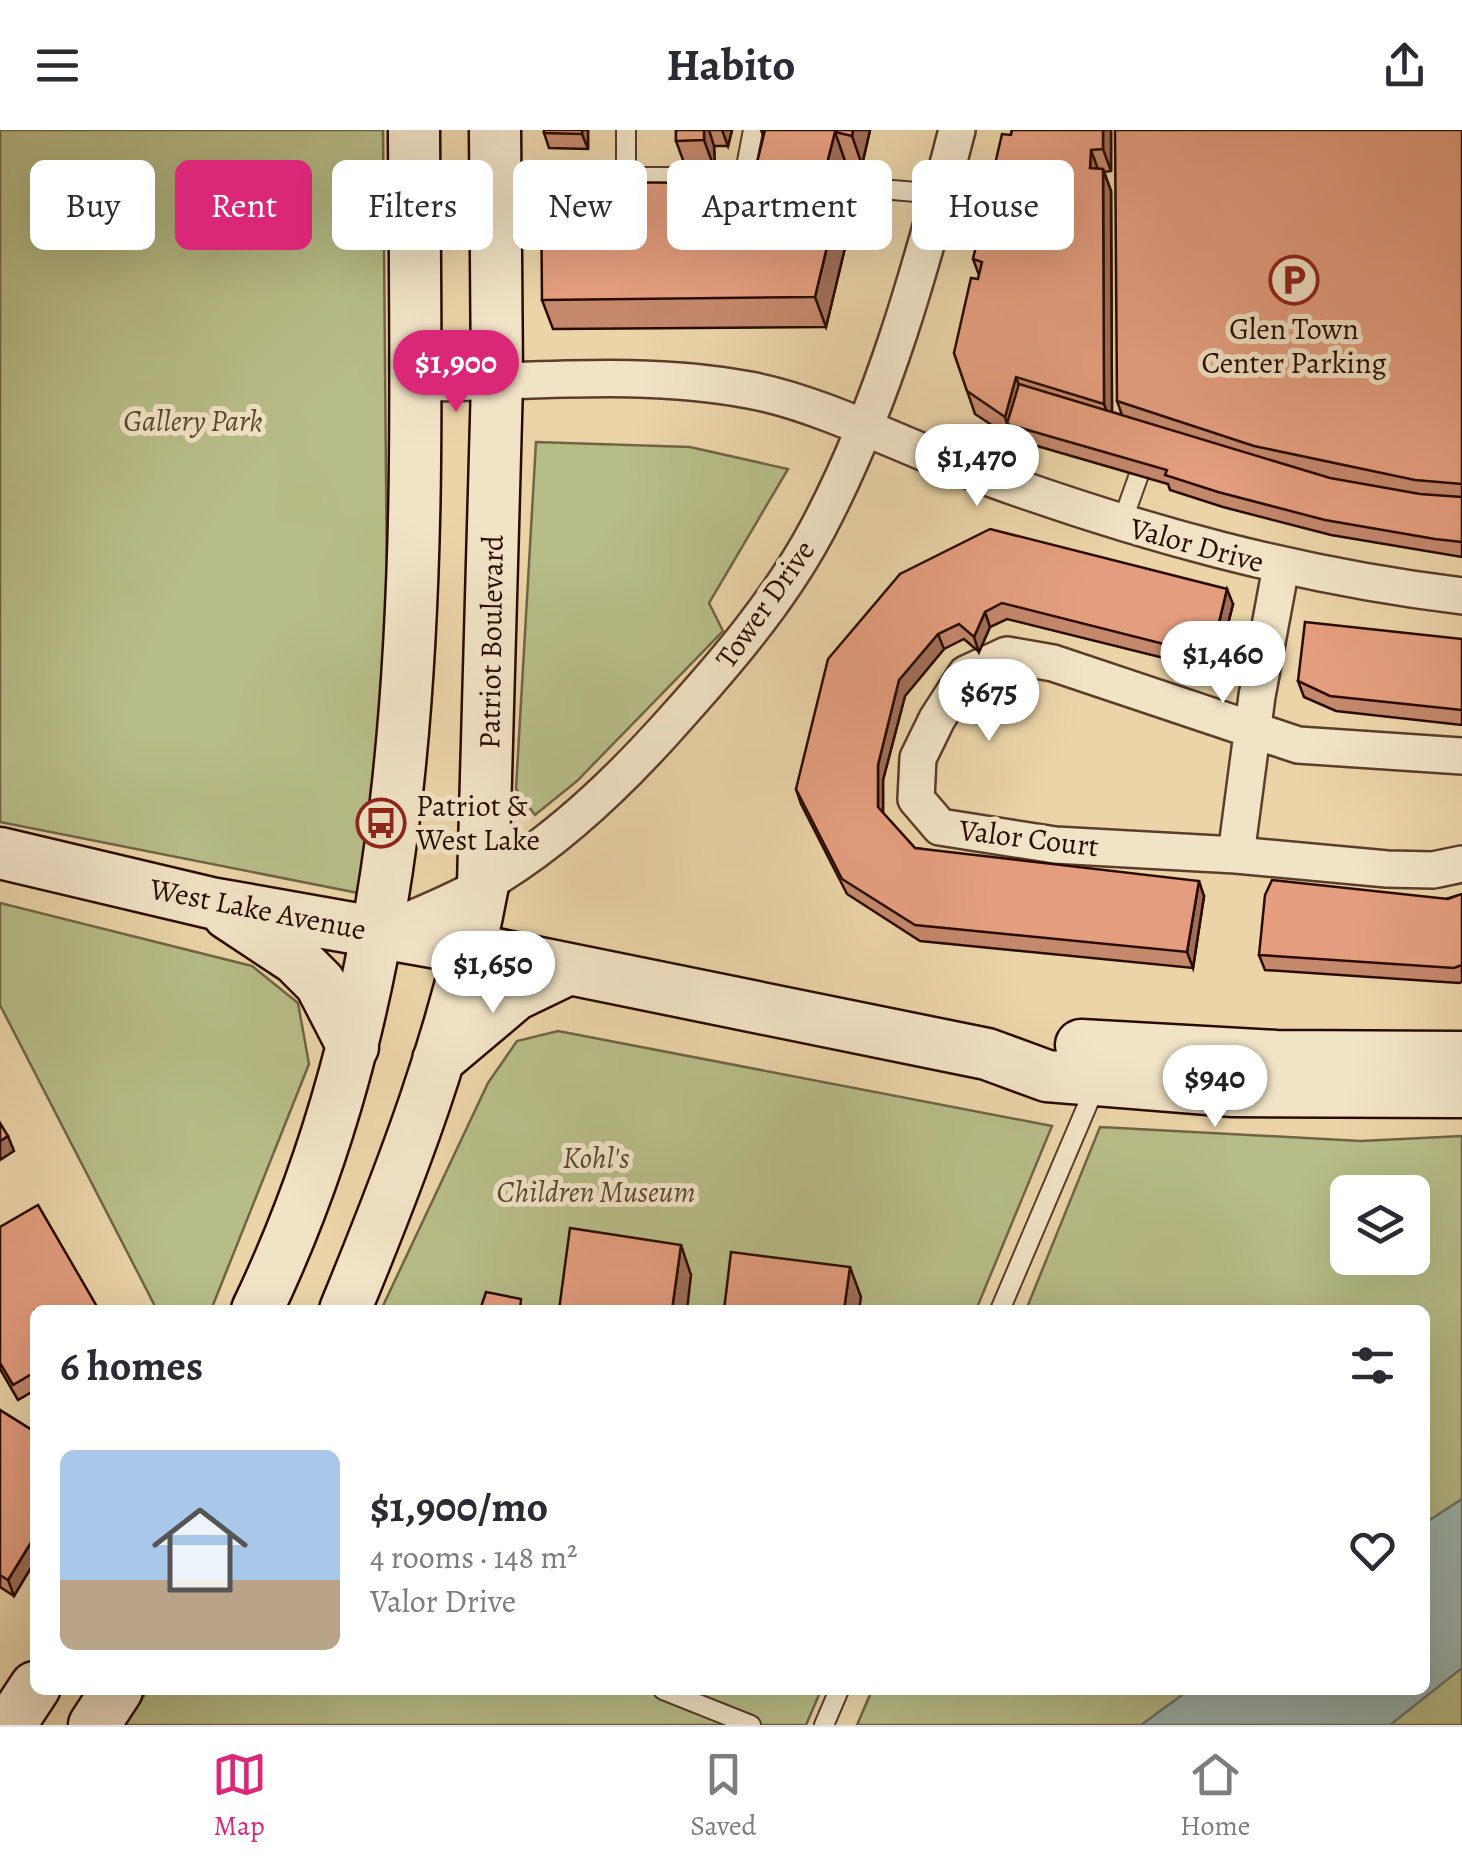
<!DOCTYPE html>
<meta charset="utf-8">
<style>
body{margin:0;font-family:Alegreya,serif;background:#f2f2f3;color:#2b2b33;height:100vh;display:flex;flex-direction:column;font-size:38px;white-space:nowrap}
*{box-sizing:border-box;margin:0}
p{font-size:32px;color:#7c7c81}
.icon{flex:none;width:55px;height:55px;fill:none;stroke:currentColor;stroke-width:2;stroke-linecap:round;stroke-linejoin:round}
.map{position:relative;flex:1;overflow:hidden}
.side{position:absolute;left:30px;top:1175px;width:1400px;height:390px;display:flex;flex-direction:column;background:#fff;border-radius:15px;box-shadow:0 10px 40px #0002}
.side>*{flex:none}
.top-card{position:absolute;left:30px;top:30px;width:1402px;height:90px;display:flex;gap:20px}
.fabs{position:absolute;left:1330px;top:1045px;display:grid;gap:20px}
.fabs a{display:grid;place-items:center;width:100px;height:100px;border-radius:15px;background:#fff;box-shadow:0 10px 40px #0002;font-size:50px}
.price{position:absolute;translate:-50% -85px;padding:0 22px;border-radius:35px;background:#fff;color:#222;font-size:32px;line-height:65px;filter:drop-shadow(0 2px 5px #0008)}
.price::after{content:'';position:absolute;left:50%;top:60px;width:30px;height:22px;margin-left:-15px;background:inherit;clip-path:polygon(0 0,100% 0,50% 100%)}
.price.active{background:#db2777;color:#fff}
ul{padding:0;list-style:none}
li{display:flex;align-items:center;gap:30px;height:250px;padding:0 30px}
li span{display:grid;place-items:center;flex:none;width:280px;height:200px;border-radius:15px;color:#555}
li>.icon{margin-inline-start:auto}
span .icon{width:120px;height:120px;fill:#fffc;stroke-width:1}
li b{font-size:42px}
h2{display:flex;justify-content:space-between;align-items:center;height:120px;padding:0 30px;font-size:42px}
.tag{padding:0 35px;border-radius:15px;background:#fff;box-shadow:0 10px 40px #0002;font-size:35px;line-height:90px}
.tag.active{background:#db2777;color:#fff}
header{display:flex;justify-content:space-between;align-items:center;height:130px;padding:0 30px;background:#fff;font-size:45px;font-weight:700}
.menu{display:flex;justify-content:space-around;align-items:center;height:140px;border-top:2px solid #e1e1e2;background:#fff;font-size:28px;color:#7c7c81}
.menu a{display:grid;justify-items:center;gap:5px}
.menu .active{color:#db2777}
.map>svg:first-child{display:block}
.green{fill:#b7bd88;stroke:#706444;stroke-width:2.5;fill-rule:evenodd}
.water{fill:#9bb6b2;stroke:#6e726b;stroke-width:2.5}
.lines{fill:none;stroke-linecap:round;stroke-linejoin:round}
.lane-casing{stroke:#5a3d2a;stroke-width:22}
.street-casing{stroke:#5a3d2a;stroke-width:40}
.secondary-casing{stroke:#2a0b00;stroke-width:55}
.lane{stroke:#f1e3c6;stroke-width:18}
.street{stroke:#f1e3c6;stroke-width:35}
.secondary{stroke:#f1e3c6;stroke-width:50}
.wall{fill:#c4886d;stroke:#2a0b00;stroke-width:2.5}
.shaded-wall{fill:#a06f59;stroke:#2a0b00;stroke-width:2.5}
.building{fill:#e49e7f;stroke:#2a0b00;stroke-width:2.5}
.labels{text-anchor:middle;stroke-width:10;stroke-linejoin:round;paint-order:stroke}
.poi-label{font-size:30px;fill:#2a0b00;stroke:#f1e3c6}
.park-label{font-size:30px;font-style:italic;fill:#5b4930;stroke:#f1e3c6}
.street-label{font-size:30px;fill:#2a0b00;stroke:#f1e3c6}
</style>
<header><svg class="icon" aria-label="menu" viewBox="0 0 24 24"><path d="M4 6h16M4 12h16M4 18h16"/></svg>Habito<svg class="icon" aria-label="share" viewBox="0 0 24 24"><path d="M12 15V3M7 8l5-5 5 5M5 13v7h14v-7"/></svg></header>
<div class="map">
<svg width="1462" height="1595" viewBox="0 0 1462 1595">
<rect width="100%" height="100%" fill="#ead4a8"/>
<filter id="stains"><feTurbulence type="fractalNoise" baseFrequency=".002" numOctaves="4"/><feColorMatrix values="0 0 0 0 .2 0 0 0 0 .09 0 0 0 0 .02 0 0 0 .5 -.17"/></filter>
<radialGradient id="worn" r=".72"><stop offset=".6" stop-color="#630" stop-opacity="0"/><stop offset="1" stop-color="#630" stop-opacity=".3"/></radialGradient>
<!-- green -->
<path class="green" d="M0,0H383L388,582L368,765L0,692Z
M536,312L690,317L788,339L709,473L723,501L577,651L535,685L516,659Z
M0,773L252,836L298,873L309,934L211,1180H157L0,875Z
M558,901L1052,996L976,1180H381L488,953L517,911Z
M1100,997L1361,1011L1462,1006V1595H857L872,1560H1425V1180H1026ZM1348,1062H1412V1128H1348Z
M148,1560H821L806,1595H125Z"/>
<!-- water -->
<path class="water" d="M1462,1369V1538L1390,1595H1141L1189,1560H1425V1393Z"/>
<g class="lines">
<!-- lane casing -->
<g class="lane-casing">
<path id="lane" d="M626,0V48
M500,47H744L753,0
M821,54L940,64
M1121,395L1146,325
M1000,1180L1096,955
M663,1560L751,1595
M824,1595L839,1560"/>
</g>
<!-- street casing -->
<g class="street-casing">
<path id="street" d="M415,253C525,253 640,239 749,260C822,273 912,321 984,346C1141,403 1297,446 1462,466
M1462,626L1298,615L1053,533L1007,525L966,544L937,589L918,628L916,669L940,697L1055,715L1236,725L1387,739L1433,740L1462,734
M1236,725L1257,566L1281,437
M380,803C414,787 451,774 483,755C553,715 614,657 667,598C722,537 778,473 817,400C883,276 922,135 957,0"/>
</g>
<!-- secondary casing -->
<g class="secondary-casing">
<path id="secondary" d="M0,723L211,773L471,819L987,924L1047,946L1233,961L1462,962
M228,784L296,829L320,853L353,917
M1081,915L1276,926L1462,927
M438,930L515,865L569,839
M257,1180C435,809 416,402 414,0
M345,1180C402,1042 456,902 483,755L497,253L495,0
M10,1595L35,1557
M94,1595L117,1560"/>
</g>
<!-- lane -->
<use href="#lane" class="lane"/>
<!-- street -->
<use href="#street" class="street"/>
<!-- secondary -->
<use href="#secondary" class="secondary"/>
</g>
<!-- wall -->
<path class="wall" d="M588,0V19L549,18L544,3Z
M676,0H732L728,16H714L715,40L687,41L676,11Z
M761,0H870L862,35L845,31L841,50L854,80L826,197L553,199L542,170L752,53L764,7Z
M1012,0H1111V41L1104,42L1111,61L1112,282L1122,285L1117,271L1462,0V427L1331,405L1223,377L1170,360L1168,354L1013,309L975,284L954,223L978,149L979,145L973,129Z
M900,444L1233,474L1216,541L1007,489L990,497L979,522L964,509L944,519L905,566L883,650V683L915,718L1204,766L1193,838L920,811L847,764L801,674L796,659Z
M1462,509V595L1336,581L1304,567L1298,551Z
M1462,764V852L1459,853L1265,840L1259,825Z
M0,1097L35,1180V1260L18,1270L0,1239Z
M0,1280L35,1302V1431L14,1466L0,1457Z"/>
<!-- shaded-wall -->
<path class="shaded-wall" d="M582,0H588V19L582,4Z
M704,0H709L714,16L715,40L704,10Z
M722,0H732L728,16Z
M853,0H870L862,35L852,6Z
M1103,0H1111V41L1103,19Z
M835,2L845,31L834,79L823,49Z
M1091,20L1099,42L1090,38Z
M1103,39L1111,61L1112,296L1104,274Z
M843,50L854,80L826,197L815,167Z
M1016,247L1024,269L1007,294L1005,287Z
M1227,459L1233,474L1216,541L1211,526Z
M985,482L990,497L979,522L974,507Z
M938,504L944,519L905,566L883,650V692L878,677V635L899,550Z
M1199,751L1204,766L1193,838L1187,822Z
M8,1006L14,1021L0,1030V1011Z
M681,1115L691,1145L687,1180H672Z
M850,1137L861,1167L859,1180H844Z
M35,1406V1431L14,1466L8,1450Z"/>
<!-- building -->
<path class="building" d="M544,0H582V4L544,3Z
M676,0H704V10L676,11Z
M765,0H853L852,6L835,2L823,49L843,50L815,167L542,170L541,52L752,53Z
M1012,0H1103V19L1091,20L1090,38L1103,39L1104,274L1016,247L1005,287L967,261L954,223L971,148L978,149L982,132L973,129L1002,4L1011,5Z
M1115,0H1462V354L1415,350L1254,316L1117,271Z
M1019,254L1330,348L1420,364L1462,367V412L1435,409L1325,390L1218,362L1165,345L1167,340L1007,294Z
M990,399L1227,459L1211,526L1002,473L985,482L974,507L959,494L938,504L899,550L878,635V677L915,718L1199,751L1187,822L915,795L842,749L796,659L828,529L900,444Z
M1305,492L1462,509V580L1330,566L1298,551Z
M1272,750L1448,769L1462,764V835L1454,838L1259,825L1265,765Z
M0,993L8,1006L0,1011Z
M38,1075L99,1180H35V1242L13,1255L0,1233V1097Z
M570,1098L681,1115L672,1180H559Z
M731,1122L850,1137L844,1180H724Z
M486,1162L521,1169L520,1180H480Z
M0,1280L35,1302V1406L8,1450L0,1445Z"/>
<!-- icons -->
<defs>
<g id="parking-ring" transform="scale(2.5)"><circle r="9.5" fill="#f1e3c6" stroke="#8f2418" stroke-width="1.5"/><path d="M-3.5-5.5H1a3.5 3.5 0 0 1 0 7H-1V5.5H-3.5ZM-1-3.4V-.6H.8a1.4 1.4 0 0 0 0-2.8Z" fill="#8f2418"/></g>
<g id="bus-ring" transform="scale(2.5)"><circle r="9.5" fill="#f1e3c6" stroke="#8f2418" stroke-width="1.5"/><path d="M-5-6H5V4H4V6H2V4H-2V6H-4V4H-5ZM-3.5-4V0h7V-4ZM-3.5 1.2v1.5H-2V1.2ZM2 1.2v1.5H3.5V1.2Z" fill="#8f2418"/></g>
</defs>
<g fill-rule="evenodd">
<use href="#parking-ring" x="1294" y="150"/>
<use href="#bus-ring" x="381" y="693"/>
</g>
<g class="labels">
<!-- poi labels -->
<g class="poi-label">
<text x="1294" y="209">Glen Town<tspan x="1294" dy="34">Center Parking</tspan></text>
<text x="416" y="686" text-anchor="start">Patriot &amp;<tspan x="416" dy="34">West Lake</tspan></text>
</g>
<!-- park labels -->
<g class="park-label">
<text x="193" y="301">Gallery Park</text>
<text x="596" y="1038">Kohl's<tspan x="596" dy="34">Children Museum</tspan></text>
</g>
<!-- street labels -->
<g class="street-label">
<text transform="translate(1197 415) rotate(15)" y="10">Valor Drive</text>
<text transform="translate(765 474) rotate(-55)" y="10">Tower Drive</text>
<text transform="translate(491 512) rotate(-89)" y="10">Patriot Boulevard</text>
<text transform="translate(1029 708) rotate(7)" y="10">Valor Court</text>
<text transform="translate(258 779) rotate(11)" y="10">West Lake Avenue</text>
</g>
</g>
<rect width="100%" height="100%" filter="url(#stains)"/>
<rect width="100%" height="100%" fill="url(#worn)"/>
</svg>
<div class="fabs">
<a><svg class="icon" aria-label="layers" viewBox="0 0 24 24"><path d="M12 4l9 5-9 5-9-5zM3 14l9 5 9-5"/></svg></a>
</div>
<b class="price active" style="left:456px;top:285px">$1,900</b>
<b class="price" style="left:977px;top:379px">$1,470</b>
<b class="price" style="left:1223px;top:576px">$1,460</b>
<b class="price" style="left:989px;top:614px">$675</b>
<b class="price" style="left:493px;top:886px">$1,650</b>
<b class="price" style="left:1215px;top:1000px">$940</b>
<div class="top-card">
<a class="tag">Buy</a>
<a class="tag active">Rent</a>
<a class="tag">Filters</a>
<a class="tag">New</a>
<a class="tag">Apartment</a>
<a class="tag">House</a>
</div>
<section class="side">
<h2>6 homes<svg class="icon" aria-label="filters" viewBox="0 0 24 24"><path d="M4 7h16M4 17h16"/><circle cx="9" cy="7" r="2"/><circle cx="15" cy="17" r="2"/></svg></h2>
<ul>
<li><span style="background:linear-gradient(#a9c7e8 65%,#b9a48a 0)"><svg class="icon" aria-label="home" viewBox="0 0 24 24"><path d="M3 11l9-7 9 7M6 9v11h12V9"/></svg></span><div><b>$1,900/mo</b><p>4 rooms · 148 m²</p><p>Valor Drive</p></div><svg class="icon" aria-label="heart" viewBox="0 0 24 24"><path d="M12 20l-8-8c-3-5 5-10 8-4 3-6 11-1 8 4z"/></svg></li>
</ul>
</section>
</div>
<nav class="menu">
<a class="active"><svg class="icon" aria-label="map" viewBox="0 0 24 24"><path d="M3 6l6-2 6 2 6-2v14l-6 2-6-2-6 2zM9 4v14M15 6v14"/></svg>Map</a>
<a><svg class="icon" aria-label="saved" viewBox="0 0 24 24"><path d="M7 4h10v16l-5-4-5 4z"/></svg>Saved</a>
<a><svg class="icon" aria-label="home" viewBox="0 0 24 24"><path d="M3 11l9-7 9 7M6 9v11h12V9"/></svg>Home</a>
</nav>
